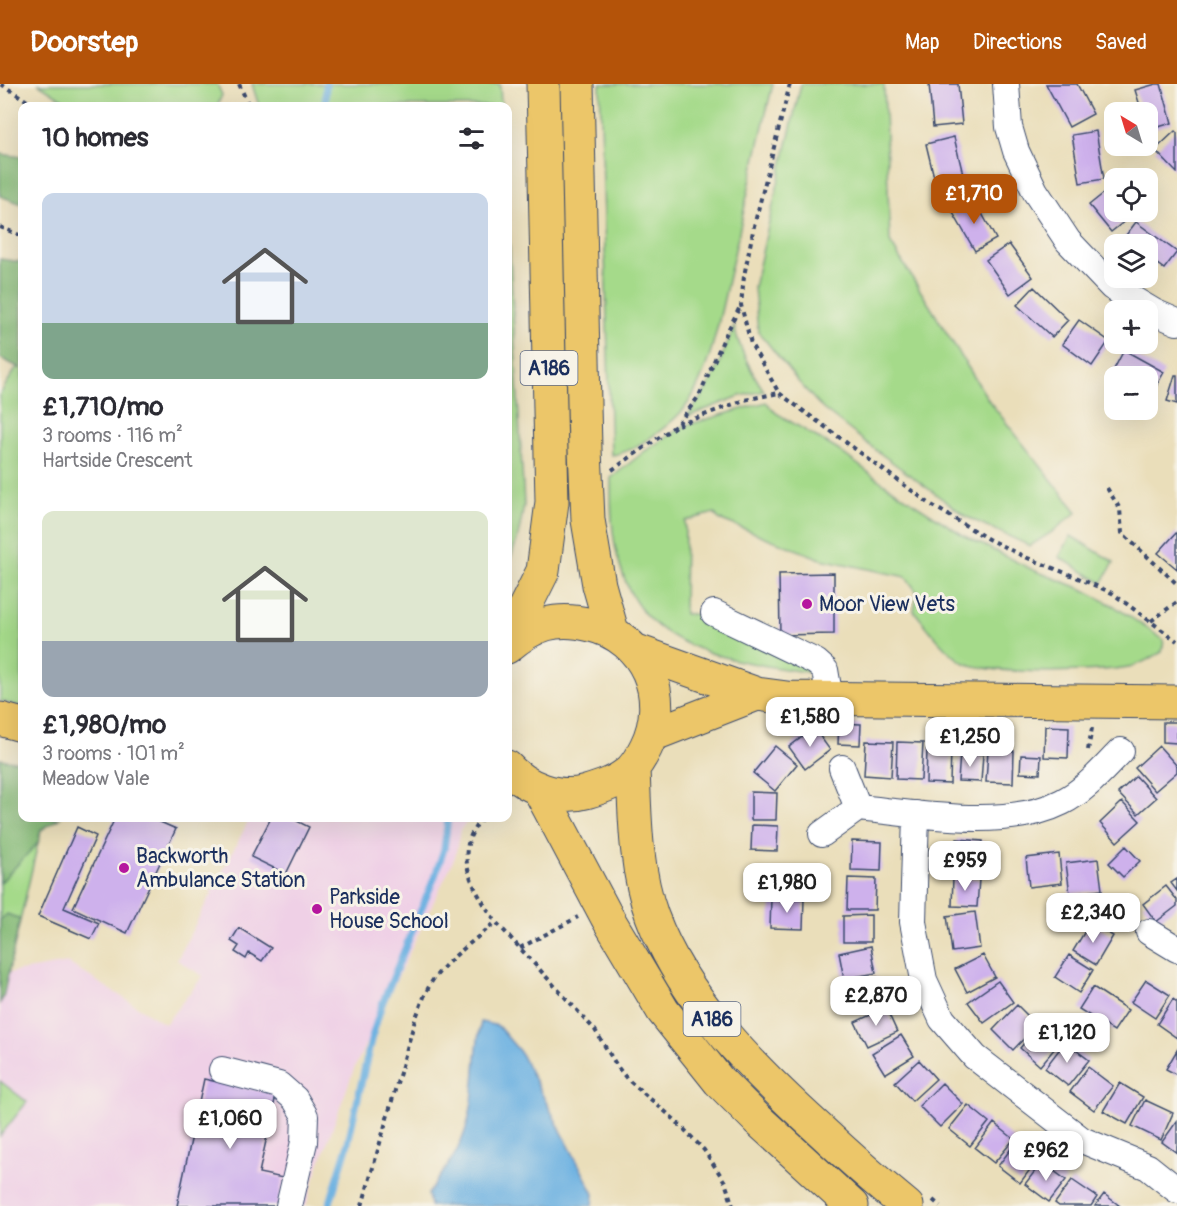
<!DOCTYPE html>
<meta charset="utf-8">
<style>
body{margin:0;font-family:Pangolin,sans-serif;background:#f2f2f3;color:#2b2b33;height:100vh;display:flex;flex-direction:column;font-size:22px;white-space:nowrap}
*{box-sizing:border-box;margin:0}
p{font-size:20px;color:#7c7c81}
.icon{flex:none;width:33px;height:33px;fill:none;stroke:currentColor;stroke-width:2;stroke-linecap:round;stroke-linejoin:round}
.map{position:relative;flex:1;overflow:hidden}
.sheet{position:absolute;left:18px;top:18px;width:494px;height:720px;display:flex;flex-direction:column;background:#fff;border-radius:12px;box-shadow:0 6px 24px #0002}
.sheet>*{flex:none}
.needle{width:39px;rotate:322deg}
.buttons{position:absolute;left:1104px;top:18px;display:grid;gap:12px}
.buttons a{display:grid;place-items:center;width:54px;height:54px;border-radius:12px;background:#fff;box-shadow:0 6px 24px #0002;font-size:30px}
.price{position:absolute;translate:-50% -51px;padding:0 14px;border-radius:12px;background:#fff;color:#222;font-size:20px;line-height:39px;filter:drop-shadow(0 2px 3px #0008)}
.price::after{content:'';position:absolute;left:50%;top:36px;width:18px;height:14px;margin-left:-9px;background:inherit;clip-path:polygon(0 0,100% 0,50% 100%)}
.price.on{background:#b45309;color:#fff}
ul{padding:0;list-style:none}
li{display:grid;align-content:center;gap:12px;height:318px;padding:0 24px}
li span{display:grid;place-items:center;height:186px;border-radius:12px;color:#555}
li>.icon{margin-inline-start:auto}
span .icon{width:108px;height:108px;fill:#fffc;stroke-width:1}
li b{font-size:26px}
h2{display:flex;justify-content:space-between;align-items:center;height:72px;padding:0 24px;font-size:26px}
header{display:flex;align-items:center;gap:36px;box-sizing:border-box;height:84px;padding:0 30px;background:#b45309;color:#fff}
header strong{font-size:28px}
nav{display:flex;gap:33px;margin-inline-start:auto;font-size:21px}
.map>svg:first-child{display:block}
.built{fill:#efd0e6}
.green{fill:#a5da8a;stroke:#608474;stroke-width:1.5}
.forest{fill:#84ba76;stroke:#50746a;stroke-width:1.5}
.water{fill:#6bb0e1;stroke:#4370a0;stroke-width:1.5}
.lines{fill:none;stroke-linecap:round;stroke-linejoin:round}
.stream{stroke:#6bb0e1;stroke-width:7}
.building{fill:#ceb1ec}
.minor-casing{stroke:#3a496c;stroke-width:28}
.major-casing{stroke:#3a496c;stroke-width:35}
.path{stroke:#3a496c;stroke-width:4;stroke-dasharray:4.5 4.5;stroke-linecap:butt}
.minor{stroke:#fff;stroke-width:26}
.major{stroke:#ecc669;stroke-width:33}
.poi-dot{fill:#b5179e;stroke:#f7f3e8;stroke-width:2}
.labels{text-anchor:middle;stroke-width:6;stroke-linejoin:round;paint-order:stroke}
.shield{fill:#f7f3e8;stroke:#5d6a87;stroke-width:1.5}
.shield-label{font-size:20px;font-weight:bold;fill:#1b2f5e}
.poi-label{font-size:21px;fill:#1b2f5e;stroke:#f7f3e8;text-anchor:start}
</style>
<header>
<strong>Doorstep</strong>
<nav><a>Map</a><a>Directions</a><a>Saved</a></nav>
</header>
<div class="map">
<svg width="1177" height="1122" viewBox="0 0 1177 1122">
<rect width="100%" height="100%" fill="#f7f3e8"/>
<filter id="ink" filterUnits="userSpaceOnUse"><feTurbulence type="fractalNoise" baseFrequency=".0167" numOctaves="2"/><feDisplacementMap in="SourceGraphic" scale="12" xChannelSelector="R" yChannelSelector="G"/><feConvolveMatrix kernelMatrix="1 2 1 2 8 2 1 2 1" color-interpolation-filters="sRGB"/></filter>
<filter id="wash" filterUnits="userSpaceOnUse"><feTurbulence type="fractalNoise" baseFrequency=".008" numOctaves="4" result="noise"/><feDisplacementMap in="SourceGraphic" scale="24" xChannelSelector="R" yChannelSelector="G"/><feGaussianBlur stdDeviation="1.35" result="paint"/><feColorMatrix in="noise" values="0 0 0 0 0 0 0 0 0 0 0 0 0 0 0 0 0 1.4 0 .05"/><feComposite in="paint" operator="in"/></filter>
<g filter="url(#wash)">
<rect width="100%" height="100%" fill="#eadeba"/>
<!-- built -->
<path class="built" d="M250,734H471L460,746L455,773L354,985L314,1095L306,1122H0V898L8,889L68,879L165,940L203,892L177,876Z"/>
<!-- green -->
<path class="green" d="M39,0H217L222,11L217,22H73Z
M252,0H500L501,22H259Z
M600,0H773C757,64 744,128 729,192C720,232 709,294 683,326C668,343 633,369 611,371Z
M801,0H884L890,158L989,317L1077,428L1052,448L1030,462L967,433L877,367L823,325L796,295L758,247L754,203Z
M507,121L524,421L518,453L507,485Z
M734,242C740,267 750,286 764,307L740,312L686,333C712,303 720,278 734,242Z
M17,283L22,285V623L0,617V310Z
M766,318L776,329L838,366L883,399L963,451L1033,486L1082,505L1114,522L1164,556L1162,568C1153,573 1143,579 1133,582C1104,589 984,592 961,577C942,564 928,544 914,527L917,508L906,493L821,475L719,435L714,429L685,437L684,530H694L815,589C762,582 682,573 645,530C633,517 625,498 620,481C611,454 611,423 611,394L645,367L684,342Z
M1071,452L1114,478L1102,499L1059,473Z
M0,720L41,746L8,889L0,898Z
M0,997L27,1018L0,1052Z"/>
<!-- forest -->
<path class="forest" d="M0,70L22,73V120L0,112Z
M0,175L22,178V285L0,274Z
M0,675L22,678V734H60L41,746L38,759L0,799Z
M7,830L20,835L3,914L0,919V836Z"/>
<!-- water -->
<path class="water" d="M481,938L498,942L520,968L594,1110L593,1122H430L428,1110C438,1094 452,1079 459,1062C478,1025 472,978 481,938Z"/>
<g class="lines">
<!-- stream -->
<path class="stream" d="M325,22L326,0
M329,1122L347,1063L371,956L382,920L435,792L444,765L448,734"/>
</g>
<g id="blocks">
<!-- building -->
<path class="building" d="M929,0H958L962,40L933,43Z
M1046,0H1077L1093,30L1069,43Z
M1156,0H1161L1172,39L1148,46V28H1142L1135,6Z
M1096,47L1104,95L1080,99L1072,51Z
M1175,47L1177,49V89L1155,66Z
M954,53L967,107L939,114L926,60Z
M1109,105L1114,111V128H1128L1131,132L1111,148L1089,121Z
M974,115L996,155L975,167L952,127Z
M1136,138L1177,168L1164,185L1148,173V160H1130L1123,155Z
M1009,160L1033,193L1010,210L986,176Z
M1034,203L1068,236L1052,253L1017,221Z
M1079,236L1109,257L1092,282L1062,260Z
M1124,266L1164,288L1151,312L1148,310V292L1114,293L1111,291Z
M1175,291H1177V320L1167,317Z
M1177,448V485L1158,469Z
M834,489V550L780,551L779,490Z
M1163,638H1177V659L1163,658Z
M839,639L861,640L860,661L838,660Z
M1045,642L1069,643L1068,674L1044,673Z
M814,644L830,666L805,685L789,663Z
M866,657L893,658L891,693L864,691Z
M897,658L923,659L921,696L896,695Z
M775,662L797,680L775,707L753,689Z
M1159,662L1177,682V688L1155,707L1135,684Z
M927,664L951,665L950,700L926,699Z
M988,666L1014,667L1013,699L986,698Z
M960,669L983,670L981,698L958,697Z
M1021,671L1041,672L1040,690L1020,689Z
M1136,692L1156,714L1138,730L1118,709Z
M751,708L777,709L776,736H751Z
M1122,718L1140,737L1117,758L1100,739Z
M115,734H151L176,745L127,849L73,824Z
M271,734H291L309,743L286,790L251,773Z
M752,741L778,742L777,767L751,766Z
M77,743L96,752L64,824L99,839L91,855L38,832Z
M957,755L983,757L980,791L954,789Z
M852,757L882,758L881,787L851,786Z
M1126,762L1140,777L1123,793L1109,779Z
M1059,770L1062,799L1029,803L1026,774Z
M1098,775L1102,806L1070,810L1066,779Z
M953,793L979,795L977,823L952,822Z
M848,794L876,795L875,826H847Z
M1177,795V807L1171,799Z
M1166,802L1177,816V822L1156,838L1143,820Z
M771,814L804,815L803,845L770,844Z
M975,828L980,864L952,868L947,832Z
M871,831V858H843V832Z
M1090,839L1113,852L1096,881L1073,867Z
M239,844L271,864L262,877L249,869L246,875L235,868L239,862L231,857Z
M871,862L876,889L844,895L839,869Z
M983,871L995,893L967,908L955,885Z
M1069,871L1093,886L1079,909L1055,893Z
M877,893L886,918L853,929L844,903Z
M1146,896L1170,911L1155,934L1131,918Z
M998,897L1013,918L984,939L968,918Z
M1093,903L1128,926L1114,947L1079,925Z
M1173,915L1177,918V954L1157,940Z
M1017,921L1037,941L1013,966L993,946Z
M886,924L897,948L867,962L855,938Z
M1041,940L1061,957L1040,982L1020,964Z
M901,951L914,972L885,990L872,969Z
M1065,958L1089,976L1068,1002L1045,984Z
M1177,966V991L1166,985Z
M919,976L936,995L912,1017L895,998Z
M1088,983L1113,1002L1094,1026L1070,1008Z
M204,995L276,1011L259,1089L283,1094L277,1122H177Z
M942,999L963,1020L940,1043L919,1022Z
M1120,999L1143,1013L1127,1040L1103,1027Z
M1145,1016L1173,1029L1161,1056L1132,1042Z
M968,1021L989,1038L970,1062L949,1045Z
M1177,1037V1069L1162,1058Z
M994,1039L1014,1055L994,1079L975,1064Z
M1016,1058L1038,1075L1020,1099L998,1082Z
M1042,1078L1066,1096L1049,1118L1025,1100Z
M1072,1096L1097,1113L1091,1122H1059L1055,1119Z
M1104,1110L1120,1122H1095Z"/>
</g>
</g>
<g filter="url(#ink)">
<use href="#blocks" fill-opacity="0" stroke="#3a496c" stroke-width="1.5"/>
<g class="lines">
<!-- minor casing -->
<g class="minor-casing">
<path id="minor" d="M1006,0L1009,43L1016,67L1035,107L1068,157L1112,203L1154,228L1177,238
M714,529L816,578L825,586L830,615
M858,724C919,730 1007,746 1062,718C1086,706 1103,685 1121,667
M916,730L913,838L924,896L942,935L975,973L1082,1056L1148,1083L1177,1106
M822,750L858,724L842,684
M1149,848L1177,865
M222,986L279,1001L295,1015L305,1032L304,1058L289,1122"/>
</g>
<!-- major casing -->
<g class="major-casing">
<path id="major" d="M577,0L585,365L588,436L599,501L612,547
M507,559L543,487L552,418L543,0
M507,563C534,540 556,532 591,541C646,554 671,613 646,663C642,671 637,680 631,686C618,698 603,703 586,708C559,716 526,704 507,683
M634,566L757,610L787,614L1177,618
M0,635L22,641
M652,651L757,610
M633,684C635,733 635,785 652,832C684,917 752,984 818,1044C847,1071 876,1097 907,1122
M539,705L607,833L663,927L719,997L757,1035L852,1122"/>
</g>
<!-- path -->
<path class="path" d="M1,0L35,22
M239,0L249,22
M790,0L754,142L744,192L741,221L751,260L779,309L930,420L988,455L1025,473L1076,493L1112,509L1177,557
M0,143L22,152
M678,341L744,316L779,309
M612,386L677,341L699,312L724,254L741,221
M1107,404L1120,425L1122,449L1177,500
M1151,537L1177,518
M1088,666L1092,644
M482,734C451,771 472,803 496,838L595,946L617,982L627,995L675,1036L704,1066L725,1098L733,1122
M520,864L578,833
M933,1116L940,1122
M362,1122L415,936C421,921 426,905 435,893C452,872 476,855 496,838"/>
<!-- minor -->
<use href="#minor" class="minor"/>
<!-- major -->
<use href="#major" class="major"/>
</g>
</g>
<!-- markers -->
<g class="poi-dot">
<circle cx="807" cy="520" r="6"/>
<circle cx="124" cy="784" r="6"/>
<circle cx="317" cy="825" r="6"/>
</g>
<g class="labels">
<!-- shield labels -->
<g class="shield">
<rect x="520.5" y="267" width="57" height="34" rx="4.5"/>
<rect x="683.5" y="918" width="57" height="34" rx="4.5"/>
</g>
<g class="shield-label">
<text x="549" y="291">A186</text>
<text x="712" y="942">A186</text>
</g>
<!-- poi labels -->
<g class="poi-label">
<text x="819" y="527">Moor View Vets</text>
<text x="136" y="779">Backworth<tspan x="136" dy="24">Ambulance Station</tspan></text>
<text x="329" y="820">Parkside<tspan x="329" dy="24">House School</tspan></text>
</g>
</g>
</svg>
<div class="buttons">
<a><svg class="needle" viewBox="-14 -14 28 28"><path d="M0-13l5 13h-10z" fill="#e53935"/><path d="M0 13l5-13h-10z" fill="#7c7c81"/></svg></a>
<a><svg class="icon" aria-label="locate" viewBox="0 0 24 24"><circle cx="12" cy="12" r="6"/><path d="M12 2v4M12 18v4M2 12h4M18 12h4"/></svg></a>
<a><svg class="icon" aria-label="layers" viewBox="0 0 24 24"><path d="M12 4l9 5-9 5-9-5zM3 14l9 5 9-5"/></svg></a>
<a>+</a>
<a>−</a>
</div>
<b class="price on" style="left:974px;top:141px">£1,710</b>
<b class="price" style="left:810px;top:664px">£1,580</b>
<b class="price" style="left:970px;top:684px">£1,250</b>
<b class="price" style="left:965px;top:808px">£959</b>
<b class="price" style="left:787px;top:830px">£1,980</b>
<b class="price" style="left:1093px;top:860px">£2,340</b>
<b class="price" style="left:876px;top:943px">£2,870</b>
<b class="price" style="left:1067px;top:980px">£1,120</b>
<b class="price" style="left:230px;top:1066px">£1,060</b>
<b class="price" style="left:1046px;top:1098px">£962</b>
<section class="sheet">
<h2>10 homes<svg class="icon" aria-label="filters" viewBox="0 0 24 24"><path d="M4 7h16M4 17h16"/><circle cx="9" cy="7" r="2"/><circle cx="15" cy="17" r="2"/></svg></h2>
<ul>
<li><span style="background:linear-gradient(#c9d6e8 70%,#7fa58c 0)"><svg class="icon" aria-label="home" viewBox="0 0 24 24"><path d="M3 11l9-7 9 7M6 9v11h12V9"/></svg></span><div><b>£1,710/mo</b><p>3 rooms · 116 m²</p><p>Hartside Crescent</p></div></li>
<li><span style="background:linear-gradient(#dfe7d0 70%,#9aa5b1 0)"><svg class="icon" aria-label="home" viewBox="0 0 24 24"><path d="M3 11l9-7 9 7M6 9v11h12V9"/></svg></span><div><b>£1,980/mo</b><p>3 rooms · 101 m²</p><p>Meadow Vale</p></div></li>
</ul>
</section>
</div>
